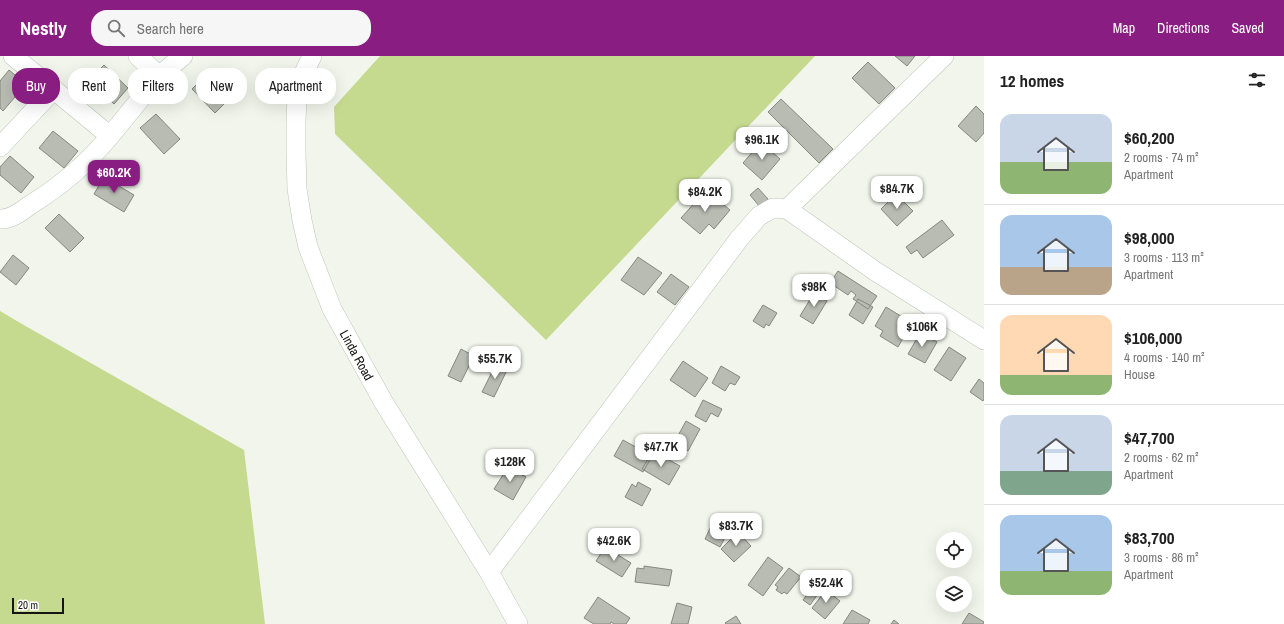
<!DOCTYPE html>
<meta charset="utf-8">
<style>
body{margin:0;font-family:"Archivo Narrow",sans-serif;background:#f6f6f6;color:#222;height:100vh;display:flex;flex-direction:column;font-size:15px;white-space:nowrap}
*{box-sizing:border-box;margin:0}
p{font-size:13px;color:#767676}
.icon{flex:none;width:22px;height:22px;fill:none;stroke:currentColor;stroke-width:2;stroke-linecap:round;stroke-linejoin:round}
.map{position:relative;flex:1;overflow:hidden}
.drawer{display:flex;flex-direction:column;background:#fff;width:300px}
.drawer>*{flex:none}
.banner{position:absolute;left:12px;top:12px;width:380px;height:36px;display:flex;gap:8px}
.controls{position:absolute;left:936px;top:476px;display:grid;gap:8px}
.controls a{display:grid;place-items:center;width:36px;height:36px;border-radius:50%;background:#fff;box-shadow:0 4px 16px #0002;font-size:20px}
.scale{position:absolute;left:12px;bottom:10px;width:52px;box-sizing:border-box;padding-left:4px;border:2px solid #151613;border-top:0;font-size:11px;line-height:14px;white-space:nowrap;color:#151613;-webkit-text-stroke:3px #fff;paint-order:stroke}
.price{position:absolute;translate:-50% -34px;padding:0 9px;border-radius:8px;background:#fff;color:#222;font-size:13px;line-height:26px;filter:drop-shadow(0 1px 2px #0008)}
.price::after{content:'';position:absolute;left:50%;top:24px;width:12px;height:9px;margin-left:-6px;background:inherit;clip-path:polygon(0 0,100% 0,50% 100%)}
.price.current{background:#8a1d82;color:#fff}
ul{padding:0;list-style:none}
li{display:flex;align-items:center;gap:12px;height:100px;padding:0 16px}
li+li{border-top:1px solid #e0e0e0}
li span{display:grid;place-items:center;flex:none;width:112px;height:80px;border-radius:12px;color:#555}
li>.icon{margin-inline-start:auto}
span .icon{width:48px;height:48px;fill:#fffc;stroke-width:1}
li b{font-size:17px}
h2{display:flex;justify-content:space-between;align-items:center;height:48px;padding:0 16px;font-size:17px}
.pill{padding:0 14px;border-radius:16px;background:#fff;box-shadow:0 4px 16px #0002;font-size:14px;line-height:36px}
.pill.current{background:#8a1d82;color:#fff}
header{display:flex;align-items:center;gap:24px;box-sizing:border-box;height:56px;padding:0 20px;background:#8a1d82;color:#fff}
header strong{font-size:19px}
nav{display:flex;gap:22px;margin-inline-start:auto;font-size:14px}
.search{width:280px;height:36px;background:#f6f6f6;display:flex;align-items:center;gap:10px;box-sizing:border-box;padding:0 14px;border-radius:16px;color:#767676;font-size:15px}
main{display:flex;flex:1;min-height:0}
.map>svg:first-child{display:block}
.grass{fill:#c5da8f}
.building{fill:#b9bcb3;stroke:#85887f}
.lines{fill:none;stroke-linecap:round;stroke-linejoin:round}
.minor-casing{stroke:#c1c4bb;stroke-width:20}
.minor{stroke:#fff;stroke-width:19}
.labels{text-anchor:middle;stroke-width:3.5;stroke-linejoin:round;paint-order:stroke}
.street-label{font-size:13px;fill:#151613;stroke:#fff}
</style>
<header>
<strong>Nestly</strong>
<div class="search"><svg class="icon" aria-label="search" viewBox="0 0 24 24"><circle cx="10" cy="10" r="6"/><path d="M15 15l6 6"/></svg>Search here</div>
<nav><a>Map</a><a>Directions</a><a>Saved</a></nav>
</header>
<main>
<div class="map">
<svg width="984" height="568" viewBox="0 0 984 568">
<rect width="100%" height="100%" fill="#f1f5eb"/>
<!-- grass -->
<path class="grass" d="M380,0H815L546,284L335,78L334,51Z
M0,255L22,268L244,394L265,568H0Z"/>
<!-- building -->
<path class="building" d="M895,0H915L907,10Z
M868,6L895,32L879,48L852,22Z
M104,9L128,32L114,48L89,24Z
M9,14L26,28L3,55L0,52V25Z
M208,17L231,41L215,57L192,33Z
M781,43L833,93L819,107L768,56Z
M976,50L984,58V77L976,86L958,70Z
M156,58L180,83L164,98L140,72Z
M53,75L78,95L64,112L39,92Z
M761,86L780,103L762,124L743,107Z
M10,100L34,121L21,137L0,119V111Z
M104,121L134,139L124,156L94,138Z
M758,132L768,143L760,151L750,139Z
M706,134L730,154L714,173L709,168L700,178L681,162Z
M896,138L913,155L897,170L881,153Z
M59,158L84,182L70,196L45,172Z
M942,164L954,179L923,202L917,194L911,198L906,191Z
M13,199L29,212L16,229L0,216Z
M638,201L662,217L644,239L621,224Z
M838,215L877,240L868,253L853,243L856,239L851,235L848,239L830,227Z
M671,218L689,231L675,249L657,236Z
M814,237L827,245L813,268L800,260Z
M858,243L873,251L863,268L849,259Z
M763,249L777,257L769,270L766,268L764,272L753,265Z
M886,251L912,267L898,291L880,280L883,275L875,270Z
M920,277L937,286L925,307L908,298Z
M949,291L966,302L951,325L934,314Z
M461,293L474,300L461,326L448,320Z
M683,305L708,322L695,341L670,324Z
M497,306L508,312L494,341L482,336Z
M721,310L740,321L735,329L730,327L725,335L712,327Z
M979,323L984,327V343L983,345L970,336Z
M703,344L722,353L718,361L711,357L706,366L695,360Z
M686,365L700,373L688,395L674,387Z
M623,384L652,400L643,416L614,400Z
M653,395L680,410L669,429L642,413Z
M508,411L526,421L513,444L494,433Z
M638,426L651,433L642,450L625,441L632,428L636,431Z
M713,466L729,474L720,491L705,483Z
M738,476L751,490L734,506L721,493Z
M605,491L631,507L622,521L596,505Z
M768,501L783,512L763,540L748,529Z
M644,510L672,514L669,530L635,526L637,512L644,513Z
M789,512L801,521L787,538L784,536L782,538L776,534L778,531L775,529Z
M816,526L823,531L810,549L803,544Z
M826,534L840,545L825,563L812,552Z
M598,541L630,562L626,568H614L611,566L610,568H594L584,562Z
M677,547L692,551L688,568H671Z
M852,554L870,564L868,568H843Z
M969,557L984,566V568H962Z
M736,560L741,568H726L725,567Z
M894,564L899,568H891Z"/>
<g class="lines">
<!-- minor casing -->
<g class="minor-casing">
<path id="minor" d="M13,0L110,80L159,20L183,0
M138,0L159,20
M312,0L302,21L297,41L296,66V97L297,133L302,164L308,191L332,253L384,347L489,516L518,568
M0,91L54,33
M787,153L944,0
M0,163C11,164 22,155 30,149C61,130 87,108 110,80
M489,516L739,183L759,160L773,152L787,153L875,215L984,284"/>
</g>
<!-- minor -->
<use href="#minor" class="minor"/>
</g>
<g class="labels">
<!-- street labels -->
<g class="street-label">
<text transform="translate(357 299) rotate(61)" y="5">Linda Road</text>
</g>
</g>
</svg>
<div class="controls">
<a><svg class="icon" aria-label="locate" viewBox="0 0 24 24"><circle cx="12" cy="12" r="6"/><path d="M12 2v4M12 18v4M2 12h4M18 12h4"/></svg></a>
<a><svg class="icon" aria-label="layers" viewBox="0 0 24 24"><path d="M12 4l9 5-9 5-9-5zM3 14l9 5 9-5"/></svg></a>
</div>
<div class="scale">20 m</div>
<b class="price" style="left:762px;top:105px">$96.1K</b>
<b class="price current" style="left:114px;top:138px">$60.2K</b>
<b class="price" style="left:897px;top:154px">$84.7K</b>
<b class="price" style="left:705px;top:157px">$84.2K</b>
<b class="price" style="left:814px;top:252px">$98K</b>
<b class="price" style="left:922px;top:292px">$106K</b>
<b class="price" style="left:495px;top:324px">$55.7K</b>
<b class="price" style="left:661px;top:412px">$47.7K</b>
<b class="price" style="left:510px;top:427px">$128K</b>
<b class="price" style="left:736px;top:491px">$83.7K</b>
<b class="price" style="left:614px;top:506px">$42.6K</b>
<b class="price" style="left:826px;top:548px">$52.4K</b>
<div class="banner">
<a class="pill current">Buy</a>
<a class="pill">Rent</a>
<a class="pill">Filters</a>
<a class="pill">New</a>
<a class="pill">Apartment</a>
</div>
</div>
<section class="drawer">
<h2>12 homes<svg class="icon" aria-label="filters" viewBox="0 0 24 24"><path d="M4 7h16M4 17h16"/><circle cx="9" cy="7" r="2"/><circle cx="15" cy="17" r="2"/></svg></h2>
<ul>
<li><span style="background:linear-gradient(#c9d6e8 60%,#8fb573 0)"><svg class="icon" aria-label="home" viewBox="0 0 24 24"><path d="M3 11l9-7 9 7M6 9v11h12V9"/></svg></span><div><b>$60,200</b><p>2 rooms · 74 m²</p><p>Apartment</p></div></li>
<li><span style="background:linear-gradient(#a9c7e8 65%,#b9a48a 0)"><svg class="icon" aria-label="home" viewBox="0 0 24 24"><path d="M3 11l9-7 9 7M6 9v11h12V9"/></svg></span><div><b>$98,000</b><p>3 rooms · 113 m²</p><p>Apartment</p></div></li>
<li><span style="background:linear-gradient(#ffd9b3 75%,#8fb573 0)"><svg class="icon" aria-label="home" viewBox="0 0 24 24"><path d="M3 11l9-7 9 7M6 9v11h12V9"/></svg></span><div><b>$106,000</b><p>4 rooms · 140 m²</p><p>House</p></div></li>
<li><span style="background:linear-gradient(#c9d6e8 70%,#7fa58c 0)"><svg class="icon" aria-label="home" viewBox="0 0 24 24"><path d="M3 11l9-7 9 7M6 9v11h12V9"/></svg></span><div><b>$47,700</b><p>2 rooms · 62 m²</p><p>Apartment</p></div></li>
<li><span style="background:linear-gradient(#a9c7e8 70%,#8fb573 0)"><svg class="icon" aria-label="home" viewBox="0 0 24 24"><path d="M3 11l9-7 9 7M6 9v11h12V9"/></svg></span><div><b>$83,700</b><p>3 rooms · 86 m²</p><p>Apartment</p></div></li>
</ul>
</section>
</main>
